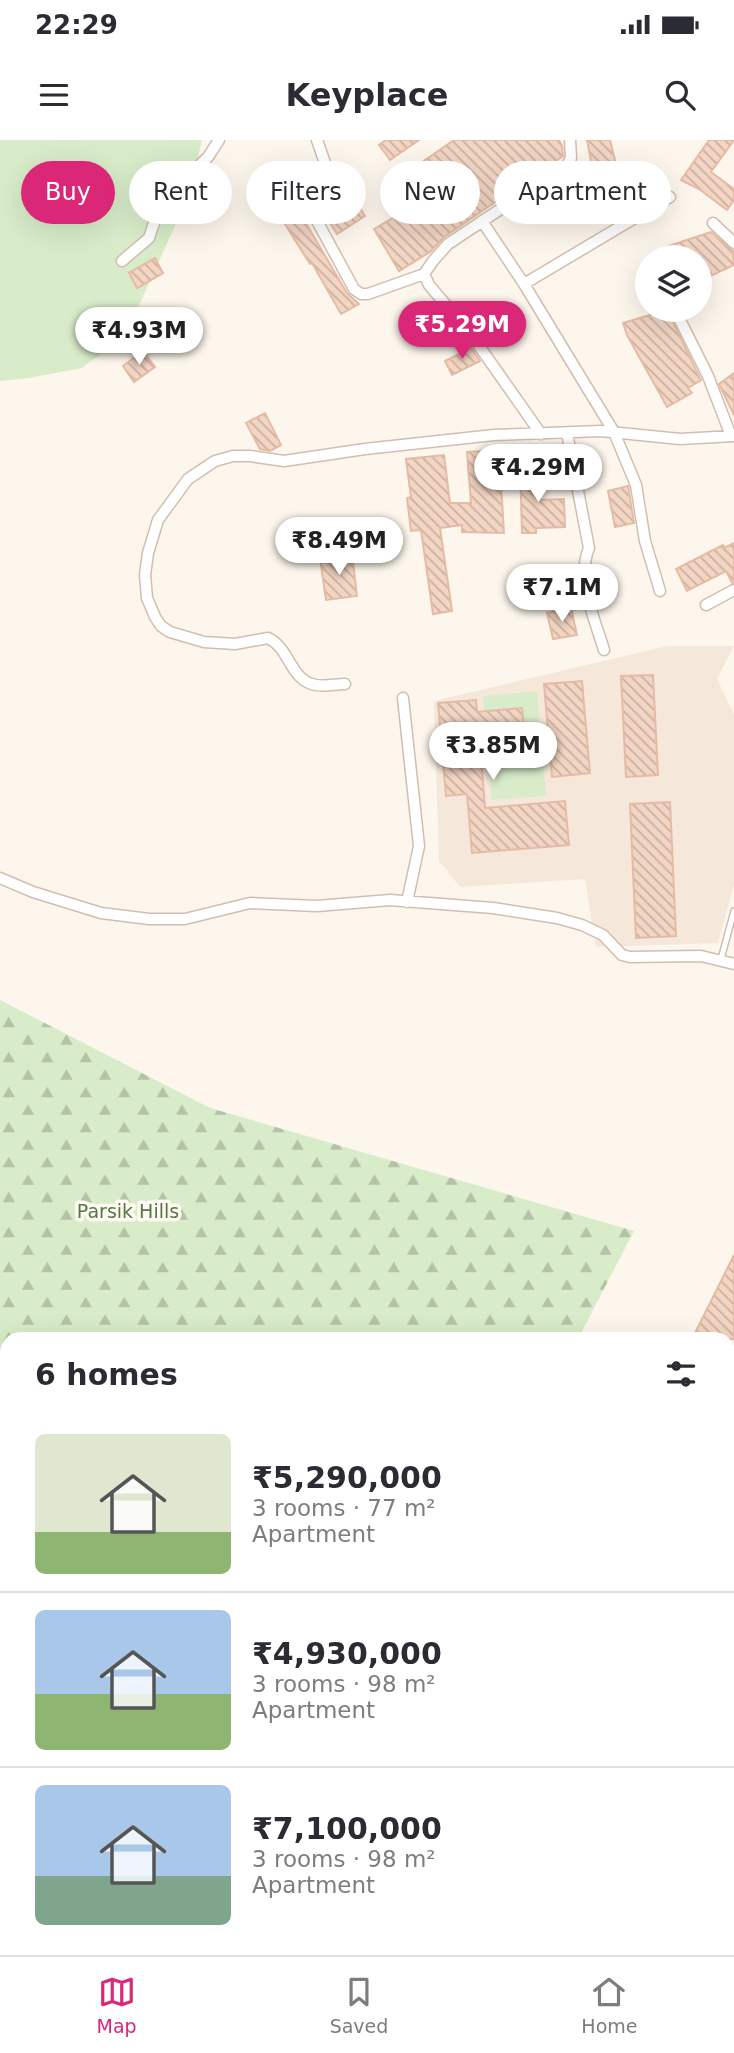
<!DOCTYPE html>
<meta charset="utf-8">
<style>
body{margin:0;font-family:"DejaVu Sans",sans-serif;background:#f2f2f3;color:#2b2b33;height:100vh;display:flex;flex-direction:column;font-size:26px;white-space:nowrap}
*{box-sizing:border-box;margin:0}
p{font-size:23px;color:#7c7c81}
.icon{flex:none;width:38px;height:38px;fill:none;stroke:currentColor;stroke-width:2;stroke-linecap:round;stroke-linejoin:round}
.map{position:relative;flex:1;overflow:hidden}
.panel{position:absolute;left:0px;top:1192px;width:735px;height:625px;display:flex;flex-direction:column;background:#fff;border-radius:21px 21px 0 0;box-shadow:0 7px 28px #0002}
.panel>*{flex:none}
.banner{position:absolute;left:21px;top:21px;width:693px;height:63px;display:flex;gap:14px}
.tools{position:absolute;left:635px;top:105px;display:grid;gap:14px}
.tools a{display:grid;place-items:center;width:77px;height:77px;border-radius:50%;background:#fff;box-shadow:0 7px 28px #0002;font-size:35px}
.price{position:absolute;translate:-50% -60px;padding:0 16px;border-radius:24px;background:#fff;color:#222;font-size:23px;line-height:46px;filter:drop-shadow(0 2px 4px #0008)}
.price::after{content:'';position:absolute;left:50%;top:42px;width:21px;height:16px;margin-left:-10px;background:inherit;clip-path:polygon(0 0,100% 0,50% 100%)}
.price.active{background:#db2777;color:#fff}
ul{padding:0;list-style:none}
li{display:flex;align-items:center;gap:21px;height:175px;padding:0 35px}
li+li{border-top:2px solid #e1e1e2}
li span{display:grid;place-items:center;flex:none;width:196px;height:140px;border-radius:10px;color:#555}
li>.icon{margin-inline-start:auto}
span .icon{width:84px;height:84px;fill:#fffc;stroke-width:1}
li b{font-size:30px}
h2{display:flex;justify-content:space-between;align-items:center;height:84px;padding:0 35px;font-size:30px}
.pill{padding:0 24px;border-radius:32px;background:#fff;box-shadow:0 7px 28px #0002;font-size:24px;line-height:63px}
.pill.active{background:#db2777;color:#fff}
.status{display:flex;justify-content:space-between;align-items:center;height:49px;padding:0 35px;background:#fff;direction:ltr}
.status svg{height:19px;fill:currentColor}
header{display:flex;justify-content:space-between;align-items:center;height:91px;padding:0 35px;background:#fff;font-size:32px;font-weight:700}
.tabs{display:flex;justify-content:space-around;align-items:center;height:98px;border-top:2px solid #e1e1e2;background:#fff;font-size:19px;color:#7c7c81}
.tabs a{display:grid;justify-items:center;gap:4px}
.tabs .active{color:#db2777}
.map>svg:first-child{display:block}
.residential{fill:#f5e8da}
.green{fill:#d8ecc9}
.forest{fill:url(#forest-firs)}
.building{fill:url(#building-back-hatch);stroke:#e6bba3;stroke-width:2}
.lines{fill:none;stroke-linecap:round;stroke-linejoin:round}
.lane-casing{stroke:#d1beb0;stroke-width:8}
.street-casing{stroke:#d1beb0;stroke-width:13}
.lane{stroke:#fff;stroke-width:5}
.street{stroke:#fff;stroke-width:10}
.labels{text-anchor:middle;stroke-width:7;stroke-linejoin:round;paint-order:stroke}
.park-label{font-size:19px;fill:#537a41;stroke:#fffaf3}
</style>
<div class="status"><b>22:29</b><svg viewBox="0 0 49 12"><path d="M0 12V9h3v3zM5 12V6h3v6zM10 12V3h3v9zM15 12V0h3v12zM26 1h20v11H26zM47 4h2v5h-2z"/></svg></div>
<header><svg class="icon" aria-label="menu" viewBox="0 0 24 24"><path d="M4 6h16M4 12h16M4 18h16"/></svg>Keyplace<svg class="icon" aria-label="search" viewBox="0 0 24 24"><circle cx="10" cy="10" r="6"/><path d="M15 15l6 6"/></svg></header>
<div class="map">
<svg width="734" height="1815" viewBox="0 0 734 1815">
<defs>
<pattern id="forest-firs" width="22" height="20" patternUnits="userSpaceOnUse" patternTransform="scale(1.75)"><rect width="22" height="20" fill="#d8ecc9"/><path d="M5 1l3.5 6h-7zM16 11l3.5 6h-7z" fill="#b4c2a5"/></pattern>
<pattern id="building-back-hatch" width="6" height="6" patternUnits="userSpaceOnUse" patternTransform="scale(1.75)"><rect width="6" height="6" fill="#f3d5c3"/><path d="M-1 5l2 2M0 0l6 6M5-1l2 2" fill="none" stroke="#cab0a1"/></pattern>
</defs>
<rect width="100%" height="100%" fill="#fdf6ec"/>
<!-- residential -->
<path class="residential" d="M667,506H734L717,539L734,574V744L718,803L596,807L585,739L460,747L439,721L434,561Z"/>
<!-- green -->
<path class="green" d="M0,0H202L189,55L125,196L82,228L29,238L0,241Z
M537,551L546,656L492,660L483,556Z"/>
<!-- forest -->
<path class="forest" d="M0,860L210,968L634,1091L578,1199H7V1703L0,1713Z"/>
<!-- building -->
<path class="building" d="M386,0H419L390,20L379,5Z
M454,0H559L562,6L563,16L444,97L430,112L399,131L374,89L423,60L405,34Z
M587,0H610L620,40L650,34L655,57L604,69L597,36L594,37Z
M709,0H734L711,32L734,49V60L727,70L699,49L681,40Z
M570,33L584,70L572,76L533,74L525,62Z
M341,39L365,76L337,94L316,60L330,51L328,48Z
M291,58L347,153L359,164L341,174L312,123L310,124L275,68Z
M711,92L733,111L734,125L700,141V117H667L666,107Z
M155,118L163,133L137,148L129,133Z
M667,170L701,240L688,248L692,253L667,267L627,195L623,183Z
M471,208L480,221L452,235L445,221Z
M143,211L155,227L134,242L123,226Z
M734,233V275L719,244Z
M265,273L281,305L270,311L260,309L246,283Z
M499,310L504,393L462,392V385L440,388L452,471L433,474L421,390L411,391L407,358L411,357L406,319L444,315L450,363H471L467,312Z
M537,324L538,360L564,359L565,387L536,388V393H522L520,325Z
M628,346L634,383L615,387L608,351Z
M734,403V442L732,443L726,431L687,451L676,429L723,405L724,408Z
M352,414L357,456L326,460L320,418Z
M571,468L577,495L553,499L547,473Z
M653,535L658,635L626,637L621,536Z
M582,541L590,633L552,637L544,544Z
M476,560L477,572L522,568L525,599L480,603L485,668L565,661L569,705L472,713L467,654L446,656L438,563Z
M670,662L676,796L636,798L630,664Z
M734,1115V1199H692Z"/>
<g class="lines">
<!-- lane casing -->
<g class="lane-casing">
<path id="lane" d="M721,819L734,771
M728,1496L734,1498"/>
</g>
<!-- street casing -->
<g class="street-casing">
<path id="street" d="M317,0L325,23C317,42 303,46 310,68L354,149L361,154H368L424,134
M482,81L524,144
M713,83L734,103
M122,121L149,98L161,62L208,17L219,0
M675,170L708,236L731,296
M567,293L589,408C576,438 595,480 604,510
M541,294L470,193L429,145L424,134L433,121L448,104L567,25L571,18L570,0
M660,451L645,401L636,345L614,292L524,144L670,57
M706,465L734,450
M345,544C336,544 325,547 316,545C290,541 290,508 268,498L235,504L204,502L170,492L161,486L155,477L147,458L145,435L148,413L158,380L188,339L215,321L233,316H250L284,321L365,309L494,295L601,291L680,299L734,296
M403,558L419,706L407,762
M0,738L33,752L101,773L149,779H185L250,763L317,766L390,760L493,768L557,778L582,785L603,795L622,815L630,817L701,816L734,824
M0,1751L7,1746
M164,1810L173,1815"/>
</g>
<!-- lane -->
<use href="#lane" class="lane"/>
<!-- street -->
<use href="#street" class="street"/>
</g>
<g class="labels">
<!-- park labels -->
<g class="park-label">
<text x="128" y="1078">Parsik Hills</text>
</g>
</g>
</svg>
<div class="tools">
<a><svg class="icon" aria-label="layers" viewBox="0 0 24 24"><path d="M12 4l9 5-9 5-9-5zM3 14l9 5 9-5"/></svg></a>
</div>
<b class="price active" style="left:462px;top:221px">₹5.29M</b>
<b class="price" style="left:139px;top:227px">₹4.93M</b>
<b class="price" style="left:538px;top:364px">₹4.29M</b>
<b class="price" style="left:339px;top:437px">₹8.49M</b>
<b class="price" style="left:562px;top:484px">₹7.1M</b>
<b class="price" style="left:493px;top:642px">₹3.85M</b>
<div class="banner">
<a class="pill active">Buy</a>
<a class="pill">Rent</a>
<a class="pill">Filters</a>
<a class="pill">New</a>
<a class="pill">Apartment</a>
</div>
<section class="panel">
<h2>6 homes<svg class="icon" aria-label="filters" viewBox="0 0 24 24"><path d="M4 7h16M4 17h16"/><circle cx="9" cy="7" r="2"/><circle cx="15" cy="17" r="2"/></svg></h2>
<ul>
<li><span style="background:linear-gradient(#dfe7d0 70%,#8fb573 0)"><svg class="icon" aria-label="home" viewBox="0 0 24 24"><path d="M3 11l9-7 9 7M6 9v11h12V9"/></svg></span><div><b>₹5,290,000</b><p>3 rooms · 77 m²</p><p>Apartment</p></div></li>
<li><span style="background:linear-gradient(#a9c7e8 60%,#8fb573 0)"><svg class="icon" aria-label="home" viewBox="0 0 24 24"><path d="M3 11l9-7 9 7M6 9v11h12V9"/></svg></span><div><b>₹4,930,000</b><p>3 rooms · 98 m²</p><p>Apartment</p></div></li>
<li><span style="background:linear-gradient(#a9c7e8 65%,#7fa58c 0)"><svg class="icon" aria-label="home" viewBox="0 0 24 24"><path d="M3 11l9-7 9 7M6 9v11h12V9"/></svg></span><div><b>₹7,100,000</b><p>3 rooms · 98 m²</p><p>Apartment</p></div></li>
</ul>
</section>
</div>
<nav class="tabs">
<a class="active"><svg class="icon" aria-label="map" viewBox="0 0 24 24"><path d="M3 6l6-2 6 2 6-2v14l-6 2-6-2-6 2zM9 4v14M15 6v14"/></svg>Map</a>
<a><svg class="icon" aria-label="saved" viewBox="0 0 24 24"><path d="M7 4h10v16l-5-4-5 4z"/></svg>Saved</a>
<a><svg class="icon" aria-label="home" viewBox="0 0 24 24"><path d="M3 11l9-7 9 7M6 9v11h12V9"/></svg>Home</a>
</nav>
